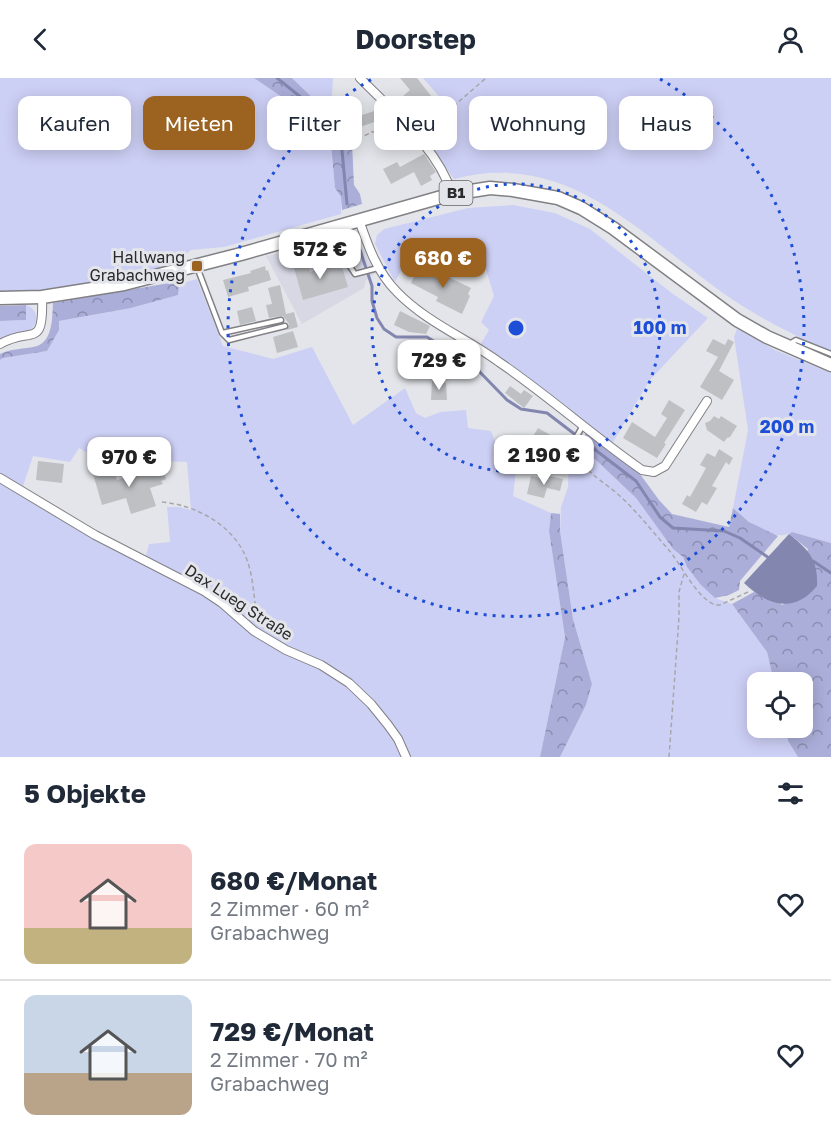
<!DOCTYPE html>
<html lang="de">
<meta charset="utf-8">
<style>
body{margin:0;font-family:"Golos Text",sans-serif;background:#f6f6f7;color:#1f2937;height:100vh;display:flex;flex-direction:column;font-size:22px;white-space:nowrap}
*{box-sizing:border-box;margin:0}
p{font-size:20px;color:#747a83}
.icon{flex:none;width:33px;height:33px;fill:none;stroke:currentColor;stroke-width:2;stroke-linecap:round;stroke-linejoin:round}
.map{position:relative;height:679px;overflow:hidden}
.panel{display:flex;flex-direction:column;background:#fff;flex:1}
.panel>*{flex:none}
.banner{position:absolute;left:18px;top:18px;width:795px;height:54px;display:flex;gap:12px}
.fabs{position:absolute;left:747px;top:594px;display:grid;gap:12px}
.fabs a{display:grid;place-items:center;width:66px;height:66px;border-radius:12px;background:#fff;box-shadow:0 3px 15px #0003;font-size:30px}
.price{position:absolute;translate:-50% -51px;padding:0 14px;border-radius:12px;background:#fff;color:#222;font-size:20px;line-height:39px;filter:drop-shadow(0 2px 3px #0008)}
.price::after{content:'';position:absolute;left:50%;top:36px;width:18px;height:14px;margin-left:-9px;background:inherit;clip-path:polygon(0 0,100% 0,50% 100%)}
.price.selected{background:#9b6220;color:#fff}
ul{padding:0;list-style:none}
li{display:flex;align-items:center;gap:18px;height:150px;padding:0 24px}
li+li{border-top:2px solid #e0e1e3}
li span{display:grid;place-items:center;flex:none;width:168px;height:120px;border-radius:12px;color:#555}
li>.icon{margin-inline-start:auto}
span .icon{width:72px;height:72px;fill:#fffc;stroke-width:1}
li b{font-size:26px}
h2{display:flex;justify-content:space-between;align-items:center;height:72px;padding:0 24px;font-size:26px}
.tag{padding:0 21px;border-radius:12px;background:#fff;box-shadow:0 3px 15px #0003;font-size:21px;line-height:54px}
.tag.selected{background:#9b6220;color:#fff}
header{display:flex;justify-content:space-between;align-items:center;height:78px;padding:0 24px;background:#fff;font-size:27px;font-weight:700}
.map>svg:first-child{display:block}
.built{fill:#d7d8e4}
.green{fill:#cdd0f5;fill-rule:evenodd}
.forest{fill:url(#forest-crowns)}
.water{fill:#8386af}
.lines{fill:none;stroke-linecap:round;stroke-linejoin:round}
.stream{stroke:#8386af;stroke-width:3}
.building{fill:#bfc0c4}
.lane-casing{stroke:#808085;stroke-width:7}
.street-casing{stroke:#808085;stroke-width:10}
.primary-casing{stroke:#808085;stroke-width:15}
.path{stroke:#a7a7ab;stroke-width:1.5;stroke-dasharray:4.5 3;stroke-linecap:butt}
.lane{stroke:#fff;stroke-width:4}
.street{stroke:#fff;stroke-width:8}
.primary{stroke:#fff;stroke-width:12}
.ring{fill:none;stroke:#1d4ed8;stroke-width:3;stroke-dasharray:3 6}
.poi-dot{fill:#9b6220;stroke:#e4e5ea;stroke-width:2}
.labels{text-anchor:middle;stroke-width:6;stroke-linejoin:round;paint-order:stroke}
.shield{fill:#e4e5ea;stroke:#626366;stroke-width:1.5}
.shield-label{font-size:15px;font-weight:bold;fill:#2b2b2d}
.poi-label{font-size:16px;fill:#2b2b2d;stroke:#e4e5ea;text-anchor:end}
.street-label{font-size:16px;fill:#2b2b2d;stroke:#e4e5ea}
.centre{fill:#1d4ed8;stroke:#e4e5ea;stroke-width:3}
.ring-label{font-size:18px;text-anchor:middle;font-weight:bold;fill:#1d4ed8;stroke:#e4e5ea;stroke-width:6;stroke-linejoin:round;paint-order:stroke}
</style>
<header><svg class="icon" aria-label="back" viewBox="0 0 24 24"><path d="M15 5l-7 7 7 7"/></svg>Doorstep<svg class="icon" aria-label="person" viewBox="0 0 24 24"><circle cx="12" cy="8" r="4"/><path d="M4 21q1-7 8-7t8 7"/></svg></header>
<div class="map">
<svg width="831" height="679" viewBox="0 0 831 679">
<defs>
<pattern id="forest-crowns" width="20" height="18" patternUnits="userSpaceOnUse" patternTransform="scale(1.5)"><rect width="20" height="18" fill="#abaed9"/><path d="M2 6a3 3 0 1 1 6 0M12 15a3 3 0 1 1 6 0" fill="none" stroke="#8b8eb0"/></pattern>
</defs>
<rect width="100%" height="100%" fill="#e4e5ea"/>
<!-- built -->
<path class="built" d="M351,162L355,163L364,172L376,195L366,202L364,210L302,246L266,178L335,163Z"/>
<!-- green -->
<path class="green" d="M0,0H254L320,45L330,55L335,110L341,119V136L224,169L191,172L177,184L159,191L127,200L38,214L0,215Z
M292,0H333L331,37Z
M423,0H831V273C793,257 757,239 723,215C639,155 567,71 454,101L422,59L452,33Z
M513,127L555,135L590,151L673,216L708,240L649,303L612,366L548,315L480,267L489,252L481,244L494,218L483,182C466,174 458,184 443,193L410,176L395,204L375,166L377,157L384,151L468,130Z
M197,201L223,268L273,281L312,269L353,347L405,310L416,335L425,340L440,334L466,332L468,350L491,353L496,366L515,369L516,392L513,418L551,435L549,453L565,559L540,679H0V282L3,280L47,273L59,243L131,230L177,217L179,206ZM104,368L127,370L132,379L155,373L159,383L187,384L191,432L179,429H167L170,464L149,466L144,485L102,464L20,417L33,378L70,384L79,370L86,374Z
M26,227C36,230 41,242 32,250C24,257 10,255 0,260V243L26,242Z
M737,251L775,272L831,295V465L792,454C773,466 747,443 733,430L748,352L734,259Z
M579,366L636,420L673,471L683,479L687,489L715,520L732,526L767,574L774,604H758V650H785L788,663L798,679H560L586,627L592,606L573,541L560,453L561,429L568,409L569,376L578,372Z"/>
<!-- forest -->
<path class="forest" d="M254,0H292L344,50L352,65L354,107L360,116L362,126L342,132L341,119L335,110L330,55L320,45Z
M175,204L179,206L178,217L131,230L59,243V252L47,273L3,280L0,282V276C11,271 21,271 33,269C53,266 52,241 53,225Z
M26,227V242L0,243V228Z
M590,349L612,366L640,396L659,422L672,436L729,449L733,430L749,444L778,458L740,503L739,512L729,517L715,520L701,507L687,489L683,479L673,471L636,420L579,366Z
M551,435L560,436V453L573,541L592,606L586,627L560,679H540L565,559L549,453Z
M792,454L831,465V679H798L788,663L785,650H802V604H774L767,574L732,526L754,514L783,527L808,471L789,456Z"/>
<!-- water -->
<path class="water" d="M789,456C809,472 818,482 817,508C794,536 768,528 744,505Z"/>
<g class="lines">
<!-- stream -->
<path class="stream" d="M277,0L318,33L335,49L341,62L347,126
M360,172L372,208V223L377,240L384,251L396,259H427L474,288L507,322L521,331L547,335L636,403L660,439L673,450L724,453L740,460L769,480
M813,483L831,495"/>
</g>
<!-- building -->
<path class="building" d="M400,0H417L439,28L423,43L409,26L402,33L394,26L410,12Z
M374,33L377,43L360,49L356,39Z
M424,76L436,94L430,98L432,102L421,108L414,94L391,106L383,91L397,84L400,89Z
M341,185L348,209L303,222L294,190L308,186L310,194Z
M265,188L266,193L268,192L271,202L248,209L249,213L228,219L223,202L251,195L250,193Z
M419,189L435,197L436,195L447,200L448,199L471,210L468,216L470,218L462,236L436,223L438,219L411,205Z
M280,207L286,236L294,234L298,249L287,252L289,246L283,238L269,240L266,227L272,226L268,210Z
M252,229L256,243L240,247L237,233Z
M400,233L430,248L426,256L409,254L394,247Z
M293,253L298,269L277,275L273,259Z
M713,261L725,267L728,261L734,264L719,293L734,302L722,322L700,309L718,279L706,273Z
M432,302L446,305L447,322H431Z
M510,308L521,316L524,312L533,318L524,330L505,315Z
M669,322L685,332L664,365L666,366L657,380L623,360L632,344L655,359L667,340L661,336Z
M714,338L719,341L721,338L737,348L730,359L727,360L724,364L707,352L705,345L710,343Z
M538,350L554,359L545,375L529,365Z
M719,371L733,380L729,387L726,384L712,408L717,410L707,427L702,424L696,434L682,426L687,417L690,419L706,390L700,387L707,375L715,379Z
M38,383L64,386L62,405L36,402Z
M113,389L117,402L162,389L166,401L161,403L163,406L150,410L156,428L131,436L126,420L102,427L93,396Z
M531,398L548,402L549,398L563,401L560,413L547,410L544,420L527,416Z"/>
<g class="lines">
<!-- lane casing -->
<g class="lane-casing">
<path id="lane" d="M317,185L340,178L345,181L355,196L378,190
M197,189L222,255L281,242
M223,256L229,262L285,248
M791,265L796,262L831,276
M572,367L582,349"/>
</g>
<!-- street casing -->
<g class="street-casing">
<path id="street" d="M360,0C393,34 438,70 452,116
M359,142C368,168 377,194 397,214C426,244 466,260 499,284C549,318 593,358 642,392L654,394L665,388L707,323
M0,266C32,248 44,272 42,219
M0,400L95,457L204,513L222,525L254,553L286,572L321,587L349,605L371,626L388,647L398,661L406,679"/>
</g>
<!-- primary casing -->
<g class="primary-casing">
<path id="primary" d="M0,220L42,219L124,206L241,176L452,116L490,110L513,112L558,120L581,130L613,150L737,242L767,259L831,287"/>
</g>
<!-- path -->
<path class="path" d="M425,53L486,0
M358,61L372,54L397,50
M575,374C585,395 605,404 621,419C638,435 653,454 668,471C680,484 701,529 720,527L748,514
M162,424C197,427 237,449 248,485C254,503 254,525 258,544
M669,679L679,539V514L684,496"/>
<!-- lane -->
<use href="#lane" class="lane"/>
<!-- street -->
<use href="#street" class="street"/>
<!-- primary -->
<use href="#primary" class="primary"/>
</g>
<!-- distance rings -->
<g class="ring">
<circle cx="516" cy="250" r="144"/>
<path d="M660 1A288 288 0 1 1 372 1"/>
</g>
<!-- markers -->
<rect class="poi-dot" x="191" y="182" width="12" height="12" rx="3"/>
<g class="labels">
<!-- shield labels -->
<rect class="shield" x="439.5" y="103" width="33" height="24" rx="4.5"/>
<g class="shield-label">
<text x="456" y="120">B1</text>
</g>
<!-- poi labels -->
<g class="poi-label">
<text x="185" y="185">Hallwang<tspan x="185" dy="18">Grabachweg</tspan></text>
</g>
<!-- street labels -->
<g class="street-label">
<text transform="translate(239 524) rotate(33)" y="6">Dax Lueg Straße</text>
</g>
</g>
<circle cx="516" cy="250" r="9" class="centre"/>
<g class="ring-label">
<text x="660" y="256">100 m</text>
<text x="787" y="355">200 m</text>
</g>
</svg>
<div class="fabs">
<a><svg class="icon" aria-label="locate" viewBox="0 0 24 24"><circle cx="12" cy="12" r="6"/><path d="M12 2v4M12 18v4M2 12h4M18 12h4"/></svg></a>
</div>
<b class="price" style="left:320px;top:202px">572 €</b>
<b class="price selected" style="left:443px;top:211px">680 €</b>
<b class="price" style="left:439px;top:313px">729 €</b>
<b class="price" style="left:544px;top:408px">2 190 €</b>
<b class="price" style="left:129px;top:410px">970 €</b>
<div class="banner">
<a class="tag">Kaufen</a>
<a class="tag selected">Mieten</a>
<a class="tag">Filter</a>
<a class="tag">Neu</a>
<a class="tag">Wohnung</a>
<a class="tag">Haus</a>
</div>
</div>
<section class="panel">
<h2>5 Objekte<svg class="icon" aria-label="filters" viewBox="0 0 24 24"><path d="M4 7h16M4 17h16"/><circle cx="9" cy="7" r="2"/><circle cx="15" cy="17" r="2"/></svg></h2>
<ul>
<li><span style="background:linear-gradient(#f6c9c9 70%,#c2b280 0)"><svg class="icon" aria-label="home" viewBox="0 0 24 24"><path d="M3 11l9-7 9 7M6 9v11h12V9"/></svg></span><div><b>680 €/Monat</b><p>2 Zimmer · 60 m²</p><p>Grabachweg</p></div><svg class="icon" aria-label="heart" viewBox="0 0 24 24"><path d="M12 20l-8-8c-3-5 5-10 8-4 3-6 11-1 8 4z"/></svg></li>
<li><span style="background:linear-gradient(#c9d6e8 65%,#b9a48a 0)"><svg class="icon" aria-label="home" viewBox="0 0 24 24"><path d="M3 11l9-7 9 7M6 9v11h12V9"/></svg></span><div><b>729 €/Monat</b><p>2 Zimmer · 70 m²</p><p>Grabachweg</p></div><svg class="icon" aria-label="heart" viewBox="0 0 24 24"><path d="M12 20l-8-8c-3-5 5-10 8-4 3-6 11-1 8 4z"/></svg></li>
</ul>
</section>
